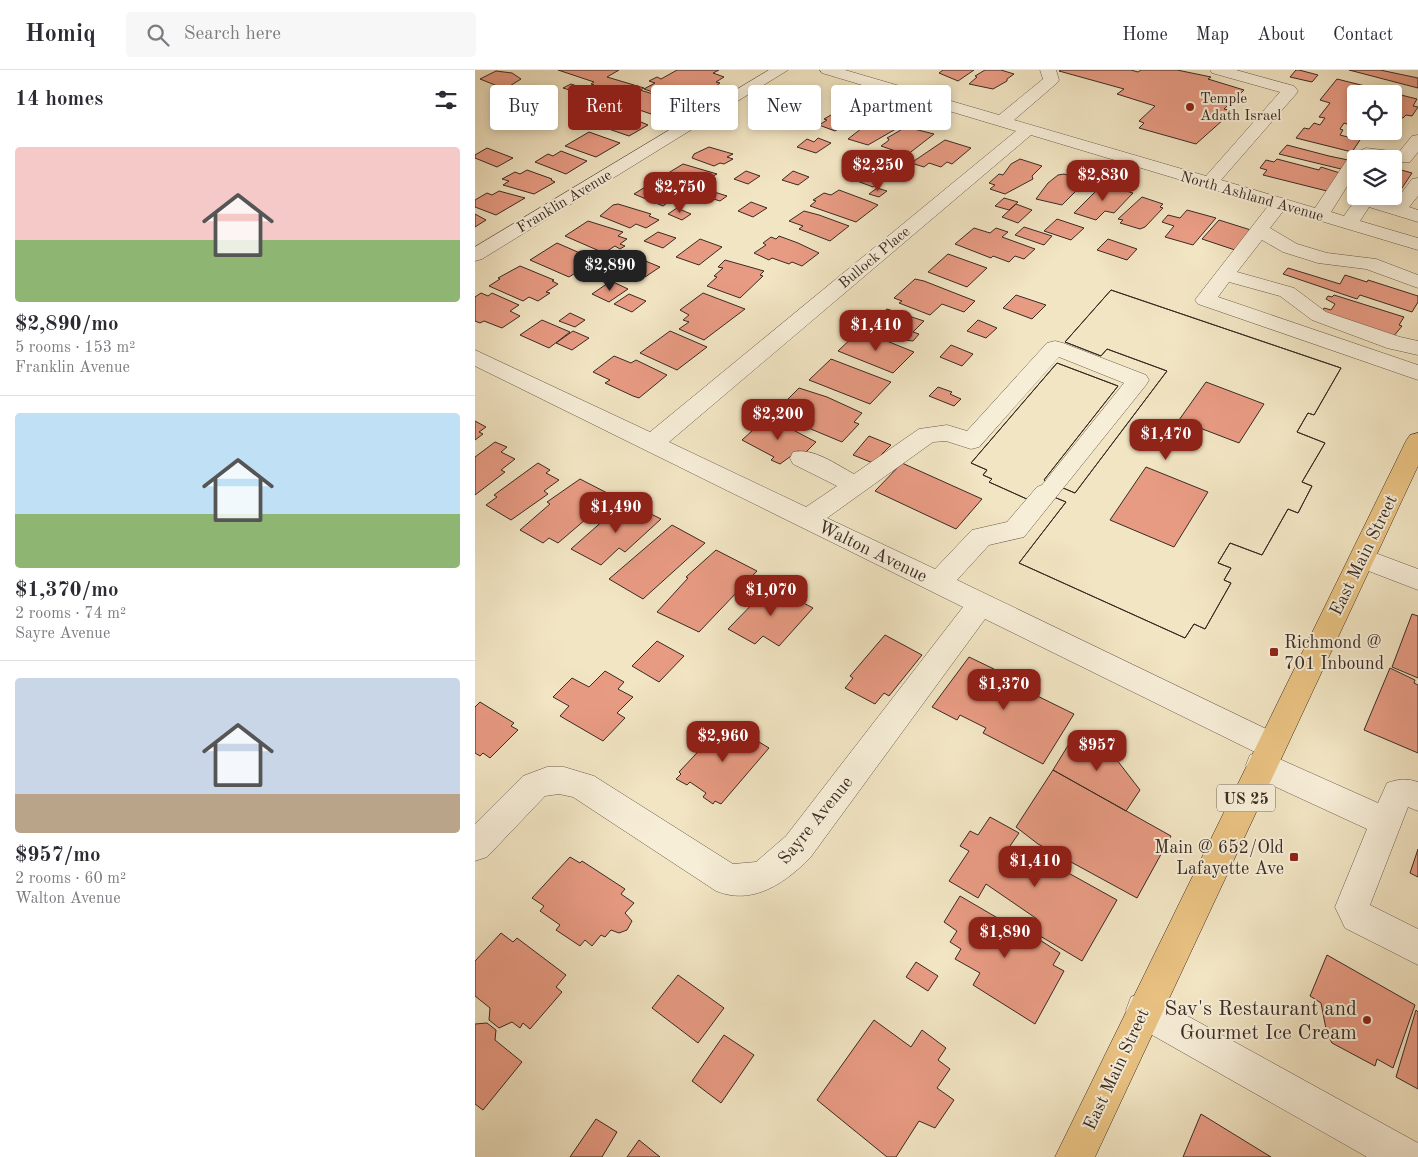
<!DOCTYPE html>
<meta charset="utf-8">
<style>
body{margin:0;font-family:"Old Standard TT",serif;background:#f7f7f7;color:#2b2b33;height:100vh;display:flex;flex-direction:column;font-size:19px;white-space:nowrap}
*{box-sizing:border-box;margin:0}
p{font-size:16px;color:#7c7c81}
.icon{flex:none;width:28px;height:28px;fill:none;stroke:currentColor;stroke-width:2;stroke-linecap:round;stroke-linejoin:round}
.map{position:relative;flex:1;overflow:hidden}
.sheet{display:flex;flex-direction:column;background:#fff;width:475px}
.sheet>*{flex:none}
.banner{position:absolute;left:15px;top:15px;width:475px;height:45px;display:flex;gap:10px}
.buttons{position:absolute;left:872px;top:15px;display:grid;gap:10px}
.buttons a{display:grid;place-items:center;width:55px;height:55px;border-radius:5px;background:#fff;box-shadow:0 2px 8px #0003;font-size:25px}
.price{position:absolute;translate:-50% -42px;padding:0 11px;border-radius:10px;background:#8f2418;color:#fff;font-size:16px;line-height:32px;filter:drop-shadow(0 1px 2px #0008)}
.price::after{content:'';position:absolute;left:50%;top:30px;width:15px;height:11px;margin-left:-8px;background:inherit;clip-path:polygon(0 0,100% 0,50% 100%)}
.price.current{background:#222;color:#fff}
ul{padding:0;list-style:none}
li{display:grid;align-content:center;gap:10px;height:265px;padding:0 15px}
li+li{border-top:1px solid #e1e1e2}
li span{display:grid;place-items:center;height:155px;border-radius:5px;color:#555}
li>.icon{margin-inline-start:auto}
span .icon{width:90px;height:90px;fill:#fffc;stroke-width:1}
li b{font-size:21px}
h2{display:flex;justify-content:space-between;align-items:center;height:60px;padding:0 15px;font-size:21px}
.pill{padding:0 18px;border-radius:5px;background:#fff;box-shadow:0 2px 8px #0003;font-size:18px;line-height:45px}
.pill.current{background:#8f2418;color:#fff}
header{display:flex;align-items:center;gap:30px;box-sizing:border-box;height:70px;padding:0 25px;background:#fff;border-bottom:1px solid #e1e1e2}
header strong{font-size:24px}
nav{display:flex;gap:28px;margin-inline-start:auto;font-size:18px}
.search{width:350px;height:45px;background:#f7f7f7;display:flex;align-items:center;gap:12px;box-sizing:border-box;padding:0 18px;border-radius:5px;color:#7c7c81;font-size:19px}
main{display:flex;flex:1;min-height:0}
.map>svg:first-child{display:block}
.building{fill:#e89b83;stroke:#392a24;fill-rule:evenodd}
.lines{fill:none;stroke-linecap:round;stroke-linejoin:round}
.minor-casing{stroke:#67594c;stroke-width:1}
.major-casing{stroke:#392a24;stroke-width:1}
.minor{fill:#f7eed8;fill-rule:evenodd}
.major{fill:#e9c282;fill-rule:evenodd}
.poi-dot{fill:#8f2418;stroke:#f7eed8;stroke-width:2}
.labels{text-anchor:middle;stroke-width:4;stroke-linejoin:round;paint-order:stroke}
.far-poi-label{font-size:15px;fill:#392a24;stroke:#f7eed8;text-anchor:start}
.far-street-label{font-size:15px;fill:#392a24;stroke:#f7eed8}
.shield{fill:#f7eed8;stroke:#72655a;stroke-width:1}
.shield-label{font-size:16px;font-weight:bold;fill:#392a24}
.street-label{font-size:18px;fill:#392a24;stroke:#f7eed8}
.poi-label{font-size:18px;fill:#392a24;stroke:#f7eed8;text-anchor:start}
.near-poi-label{font-size:21px;fill:#392a24;stroke:#f7eed8;text-anchor:end}
</style>
<header>
<strong>Homiq</strong>
<div class="search"><svg class="icon" aria-label="search" viewBox="0 0 24 24"><circle cx="10" cy="10" r="6"/><path d="M15 15l6 6"/></svg>Search here</div>
<nav><a>Home</a><a>Map</a><a>About</a><a>Contact</a></nav>
</header>
<main>
<section class="sheet">
<h2>14 homes<svg class="icon" aria-label="filters" viewBox="0 0 24 24"><path d="M4 7h16M4 17h16"/><circle cx="9" cy="7" r="2"/><circle cx="15" cy="17" r="2"/></svg></h2>
<ul>
<li><span style="background:linear-gradient(#f6c9c9 60%,#8fb573 0)"><svg class="icon" aria-label="home" viewBox="0 0 24 24"><path d="M3 11l9-7 9 7M6 9v11h12V9"/></svg></span><div><b>$2,890/mo</b><p>5 rooms · 153 m²</p><p>Franklin Avenue</p></div></li>
<li><span style="background:linear-gradient(#bfe0f5 65%,#8fb573 0)"><svg class="icon" aria-label="home" viewBox="0 0 24 24"><path d="M3 11l9-7 9 7M6 9v11h12V9"/></svg></span><div><b>$1,370/mo</b><p>2 rooms · 74 m²</p><p>Sayre Avenue</p></div></li>
<li><span style="background:linear-gradient(#c9d6e8 75%,#b9a48a 0)"><svg class="icon" aria-label="home" viewBox="0 0 24 24"><path d="M3 11l9-7 9 7M6 9v11h12V9"/></svg></span><div><b>$957/mo</b><p>2 rooms · 60 m²</p><p>Walton Avenue</p></div></li>
</ul>
</section>
<div class="map">
<svg width="943" height="1087" viewBox="0 0 943 1087">
<rect width="100%" height="100%" fill="#f2e5c3"/>
<filter id="stains"><feTurbulence type="fractalNoise" baseFrequency=".004" numOctaves="4"/><feColorMatrix values="0 0 0 0 .2 0 0 0 0 .09 0 0 0 0 .02 0 0 0 .5 -.17"/></filter>
<radialGradient id="worn" r=".72"><stop offset=".6" stop-color="#630" stop-opacity="0"/><stop offset="1" stop-color="#630" stop-opacity=".3"/></radialGradient>
<!-- building -->
<path class="building" d="M83,0H144L132,7L169,18L165,20L188,27L190,26L169,19L180,13L174,11L182,7L186,9L202,0H244L238,3L249,7L241,12L245,13L224,28L212,33L206,31L182,46L144,33L138,36L103,24L119,15L116,14L119,12Z
M468,0H499L483,11L464,3Z
M510,0H526L539,4L532,9V11L518,19L494,14L502,7L500,6Z
M586,0H656L663,2L666,0H702L736,7L733,9L769,20L749,39L758,41L721,74L664,58L669,53L664,51L680,36L642,24L649,19L584,1Z
M821,0H824L843,5L837,12L815,7Z
M874,0H905L943,8V18Z
M21,1L37,3L46,9L30,19L5,9Z
M862,9L942,29L938,36L943,37L937,46L931,45L928,48L919,46V24H881V29L878,28L872,36L881,39V43L872,54L869,53L865,59L868,60L865,65L885,70L877,82L821,68L829,58L834,59L839,53L845,55L850,48L844,47L855,33L845,30Z
M96,14L108,18L101,22L88,18Z
M309,18L328,25L312,37L295,44L281,40L285,37L281,36L286,32Z
M56,24L67,28L56,34L44,29Z
M114,29L131,35L118,42L102,36Z
M370,37L385,44L360,61L344,55L352,50L349,49Z
M140,44H147L173,55L154,66L125,56L135,51L131,49Z
M400,48L426,56L393,75L373,69Z
M431,57L459,64L432,85L406,76L413,71L414,69L412,68Z
M114,62L145,73L121,87L90,76Z
M343,68L356,73L341,83L322,77L332,69L339,72Z
M470,70L496,78L477,94L472,92L466,97L454,93L449,97L436,93Z
M812,75L854,86L873,90L866,99L804,84Z
M234,77L258,84L252,87L258,89L249,94L245,93L239,96L217,88L219,84Z
M12,78L38,88L22,97L0,88V85Z
M86,81L112,91L91,104L60,92L73,84L78,86Z
M545,89L567,96L557,106L558,109L530,124L515,119L520,115L514,113L524,104L528,105L536,94Z
M802,89L844,100L846,97L865,103L852,121L788,105L792,100L785,98L791,90L799,92Z
M208,94L242,104L236,107L241,109L232,116L224,113L220,116L190,105Z
M405,95L421,100L398,117L382,111Z
M919,98L937,103L919,130L906,126H919Z
M52,100L77,109L76,110L80,112L59,124L28,115L34,111L27,109L40,102L45,104Z
M271,101L285,106L273,114L259,109Z
M318,101L334,107L323,115L307,110Z
M589,104L609,110L606,112L610,114L607,116L611,117L607,121L602,120L587,135L561,129L573,113L583,105Z
M175,114L181,116L183,114L210,125L200,132L195,131L188,136L159,124Z
M628,114L658,123L639,143L630,141L621,150L599,143Z
M402,118L412,121L404,127L394,124Z
M233,120L252,126L245,131L226,125Z
M364,120L396,132L403,135L381,152L335,136L341,131L338,130L349,123L356,125Z
M24,121L50,128L21,145L0,137V130L12,123L17,125Z
M667,127L688,134L685,137L688,138L670,157L665,159L645,153L648,150L643,149Z
M529,128L543,132L534,140L520,136Z
M276,132L292,138L278,147L263,141Z
M143,134L176,144L174,146L184,150L171,158L161,154L155,158L125,146L138,135Z
M541,134L557,140L543,153L527,147Z
M202,138L216,144L207,150L193,144Z
M712,140L741,148L718,175L690,167L699,156L687,152L693,145L705,148Z
M329,141L344,145L374,156L355,171L324,159L328,156L314,151Z
M0,144L11,150L0,157Z
M582,149L609,158L596,170L569,161Z
M744,150L779,161L763,181L727,169Z
M113,151L148,162L143,166L152,169L145,174L150,176L145,179L140,176L129,183L90,166Z
M549,157L577,166L569,175L540,165Z
M499,158L515,163L521,158L533,162L527,167L560,179L549,189L540,186L534,192L518,186L516,188L480,174Z
M183,162L201,168L188,178L169,171Z
M304,166L323,173L344,183L327,196L317,192L314,194L297,188L294,190L279,183L291,175L288,173L296,167L301,169Z
M225,169L247,177L224,195L201,187Z
M633,169L662,179L652,190L622,180Z
M82,173L121,190L94,207L55,190Z
M473,184L512,198L492,217L453,202Z
M168,190L185,197L170,207L153,200Z
M250,190L289,201L285,205L288,206L265,228L232,216L242,207L239,206L248,198L243,197Z
M45,196L79,210L77,211L83,214L71,222L75,223L63,231L54,227L48,231L14,216L25,209L23,208Z
M813,198L865,214L870,205L892,212L893,210L943,226V232L937,242L885,225L882,229L808,204Z
M440,209L449,211L500,231L489,242L467,234L455,245L424,233L427,231L419,228Z
M136,211L153,219L134,232L117,224Z
M636,220L866,298L839,345L833,343L822,362L850,373L827,412L837,416L823,443L813,439L787,485L755,473L743,493L756,498L749,510L756,513L730,559L719,554L710,568L544,493L591,432L562,420L554,430L514,412L517,409L508,405L512,400L496,393L582,293L643,316L569,410L600,423L692,301L632,279L626,286L590,272ZM731,312L789,334L764,373L704,350ZM671,397L733,422L699,477L635,450Z
M636,220L866,298L839,345L833,343L822,362L850,373L827,412L837,416L823,443L813,439L787,485L755,473L743,493L756,498L749,510L756,513L730,559L719,554L710,568L544,493L591,432L562,420L554,430L514,412L517,409L508,405L512,400L496,393L582,293L643,316L569,410L600,423L692,301L632,279L626,286L590,272Z
M6,223L13,226L17,223L44,235L35,241L45,246L27,258L9,251L5,253L0,251V227Z
M228,223L270,239L229,270L204,259L214,252L208,250L214,245L205,240Z
M154,224L171,231L157,242L139,234Z
M541,225L571,235L557,249L528,238Z
M859,225L929,247L924,255L927,256L918,267L846,243L849,238L856,240L860,234L851,229L853,226L857,227Z
M412,239L449,251L438,262L444,264L438,271L430,270L398,258L401,255L397,253Z
M95,243L110,250L100,257L84,251Z
M67,250L95,262L74,278L45,265Z
M503,250L522,258L511,268L492,261Z
M98,261L114,268L97,280L81,273Z
M195,261L232,277L202,300L165,283Z
M384,261L397,265L439,282L418,303L363,281Z
M476,275L498,284L487,296L465,287Z
M139,286L156,293L161,290L192,305L164,328L158,326L130,313L135,310L118,302Z
M356,289L416,312L395,334L334,310Z
M463,317L477,322L475,324L486,329L479,336L454,326Z
M324,318L352,327L387,343L379,352L384,354L367,372L331,357L338,350L319,343L327,336L312,330Z
M0,351L11,357L4,362L8,364L0,370Z
M288,351L299,355L303,352L341,372L329,384L323,381L305,394L296,390L299,387L267,370Z
M394,366L416,375L398,393L378,385Z
M20,372L32,377L26,382L40,389L26,400L30,402L0,425V387Z
M63,393L75,400L71,403L84,410L69,421L73,424L36,450L11,435L22,427L19,425Z
M427,393L507,429L481,459L400,421Z
M105,409L138,426L83,473L74,468L68,473L45,460L75,434L72,432Z
M154,433L186,449L150,482L144,478L126,495L96,479L139,441L143,443Z
M197,455L230,473L168,529L134,509Z
M241,480L282,501L224,562L182,542L213,508L211,507Z
M295,516L309,523L312,520L325,527L323,530L338,538L304,576L288,566L280,574L253,559Z
M937,544L943,546V608L917,597Z
M410,565L447,585L414,626L409,623L400,634L370,618L378,608L375,606Z
M182,571L209,586L184,612L157,596Z
M494,587L519,599L514,605L538,617L540,615L599,644L568,694L508,663L511,658L485,645L482,650L457,637Z
M915,598L940,610L939,613L943,615V683L889,660Z
M130,601L149,612L143,619L158,627L142,643L150,648L128,671L85,646L94,636L78,627L97,608L114,617Z
M5,632L39,653L36,656L43,660L15,688L8,683L5,686L0,683V637Z
M251,652L294,678L246,734L240,731L238,734L228,727L231,723L215,712L212,715L201,709L206,704L204,702Z
M600,664L635,681L665,720L651,741L578,700Z
M578,700L696,766L662,828L563,774L541,757Z
M515,747L544,763L535,776L560,790L566,780L588,792V800L642,830L607,891L555,860L562,849L511,814L503,828L474,811L494,781L485,776L495,761L503,765Z
M943,779V807L935,803Z
M95,787L105,793L107,791L150,819L146,824L159,833L150,843L157,851L152,860L144,863L136,860L130,867L126,865L117,876L110,870L105,876L81,860L85,855L65,841L69,836L57,828Z
M485,826L538,857L540,854L585,883L578,895L589,901L560,954L498,915L505,903L480,889L486,879L475,872L482,861L469,852Z
M26,863L38,872L42,868L91,905L81,917L87,922L55,959L48,953L45,958L37,952L24,958L14,950L15,938L0,926V891Z
M852,885L940,935L918,998L902,989L900,996L857,973L852,964L846,933L835,926Z
M441,892L463,906L453,921L431,907Z
M203,905L249,938L223,973L177,938Z
M941,940L943,942V1019L921,1007Z
M399,950L436,977L447,960L471,978L463,990L475,999L462,1018L479,1030L460,1058L444,1051L421,1087H412L342,1030Z
M12,953L21,960L20,970L47,992L8,1040L0,1034V954Z
M249,965L279,985L246,1033L217,1011Z
M726,1044L796,1087H708Z
M121,1049L142,1062L127,1087H95Z
M164,1070L185,1087H152Z"/>
<g class="lines">
<!-- minor casing -->
<g class="minor-casing">
<path id="minor" d="M294,0H313L7,189L0,191V177Z
M345,0H370L524,45L568,9L565,0H581L584,10L582,13L539,50L731,106L805,22L737,3L735,0H761L819,16L823,21L821,24L746,110L840,138L875,85L891,78L924,82L937,66L943,65V82L935,92H919V89H881V102L856,142L869,146L883,126H897L919,133L937,109L943,108V126L934,137L943,140V152L894,137L885,151L943,168V180L809,140L795,158L822,174L852,183L901,189L943,205V218L891,199L843,193L808,182L787,170L762,202L819,218L851,242L925,267L943,271V285L912,278L837,250L805,226L754,212L743,227L943,295V310L723,234L720,230L723,226L793,136L556,65L194,372L331,437L362,416L318,394L315,388L318,382C338,377 362,395 379,404L444,359L472,355L492,361L572,273L580,271L588,273L671,305L674,310L671,315L549,467L514,475L482,510L806,666L810,675L806,684L800,687L903,733L912,713C924,709 931,708 943,712V741L933,737L895,835L943,859V895L870,858L860,837L892,759L775,705L771,695L775,685L782,683L510,549L335,788C310,813 278,836 241,821L98,727L84,724L70,726L12,787L0,791V754L48,706L72,697H89L119,706L258,794L281,792L311,766L488,537L0,296V280L175,362L541,61L347,3ZM584,287L649,313L567,415L562,417L532,452L497,460L460,499L352,448L458,372L471,371L496,379L504,377Z
M887,478L943,499V520L878,495L874,488L878,481Z
M669,922L943,1073V1087H892L656,953L651,940L656,927Z"/>
</g>
<!-- major casing -->
<g class="major-casing">
<path id="major" d="M943,363V396L620,1087H580L931,371L935,365Z"/>
</g>
<!-- minor -->
<use href="#minor" class="minor"/>
<!-- major -->
<use href="#major" class="major"/>
</g>
<!-- markers -->
<g class="poi-dot">
<circle cx="715" cy="37" r="5"/>
<rect x="794" y="577" width="10" height="10" rx="2.5"/>
<rect x="814" y="782" width="10" height="10" rx="2.5"/>
<circle cx="892" cy="950" r="5"/>
</g>
<g class="labels">
<!-- far-poi labels -->
<g class="far-poi-label">
<text x="725" y="33">Temple<tspan x="725" dy="17">Adath Israel</tspan></text>
</g>
<!-- far-street labels -->
<g class="far-street-label">
<text transform="translate(777 126) rotate(16)" y="5">North Ashland Avenue</text>
<text transform="translate(89 131) rotate(-31)" y="5">Franklin Avenue</text>
<text transform="translate(399 187) rotate(-40)" y="5">Bullock Place</text>
</g>
<!-- shield labels -->
<rect class="shield" x="742" y="714.5" width="58" height="27" rx="4"/>
<g class="shield-label">
<text x="771" y="734">US 25</text>
</g>
<!-- street labels -->
<g class="street-label">
<text transform="translate(398 481) rotate(26)" y="6">Walton Avenue</text>
<text transform="translate(888 485) rotate(-64)" y="6">East Main Street</text>
<text transform="translate(340 750) rotate(-51)" y="6">Sayre Avenue</text>
<text transform="translate(641 999) rotate(-65)" y="6">East Main Street</text>
</g>
<!-- poi labels -->
<g class="poi-label">
<text x="809" y="578">Richmond @<tspan x="809" dy="21">701 Inbound</tspan></text>
<text x="809" y="783" text-anchor="end">Main @ 652/Old<tspan x="809" dy="21">Lafayette Ave</tspan></text>
</g>
<!-- near-poi labels -->
<g class="near-poi-label">
<text x="882" y="945">Sav's Restaurant and<tspan x="882" dy="24">Gourmet Ice Cream</tspan></text>
</g>
</g>
<rect width="100%" height="100%" filter="url(#stains)"/>
<rect width="100%" height="100%" fill="url(#worn)"/>
</svg>
<div class="buttons">
<a><svg class="icon" aria-label="locate" viewBox="0 0 24 24"><circle cx="12" cy="12" r="6"/><path d="M12 2v4M12 18v4M2 12h4M18 12h4"/></svg></a>
<a><svg class="icon" aria-label="layers" viewBox="0 0 24 24"><path d="M12 4l9 5-9 5-9-5zM3 14l9 5 9-5"/></svg></a>
</div>
<b class="price" style="left:403px;top:122px">$2,250</b>
<b class="price" style="left:628px;top:132px">$2,830</b>
<b class="price" style="left:205px;top:144px">$2,750</b>
<b class="price current" style="left:135px;top:222px">$2,890</b>
<b class="price" style="left:401px;top:282px">$1,410</b>
<b class="price" style="left:303px;top:371px">$2,200</b>
<b class="price" style="left:691px;top:391px">$1,470</b>
<b class="price" style="left:141px;top:464px">$1,490</b>
<b class="price" style="left:296px;top:547px">$1,070</b>
<b class="price" style="left:529px;top:641px">$1,370</b>
<b class="price" style="left:248px;top:693px">$2,960</b>
<b class="price" style="left:622px;top:702px">$957</b>
<b class="price" style="left:560px;top:818px">$1,410</b>
<b class="price" style="left:530px;top:889px">$1,890</b>
<div class="banner">
<a class="pill">Buy</a>
<a class="pill current">Rent</a>
<a class="pill">Filters</a>
<a class="pill">New</a>
<a class="pill">Apartment</a>
</div>
</div>
</main>
